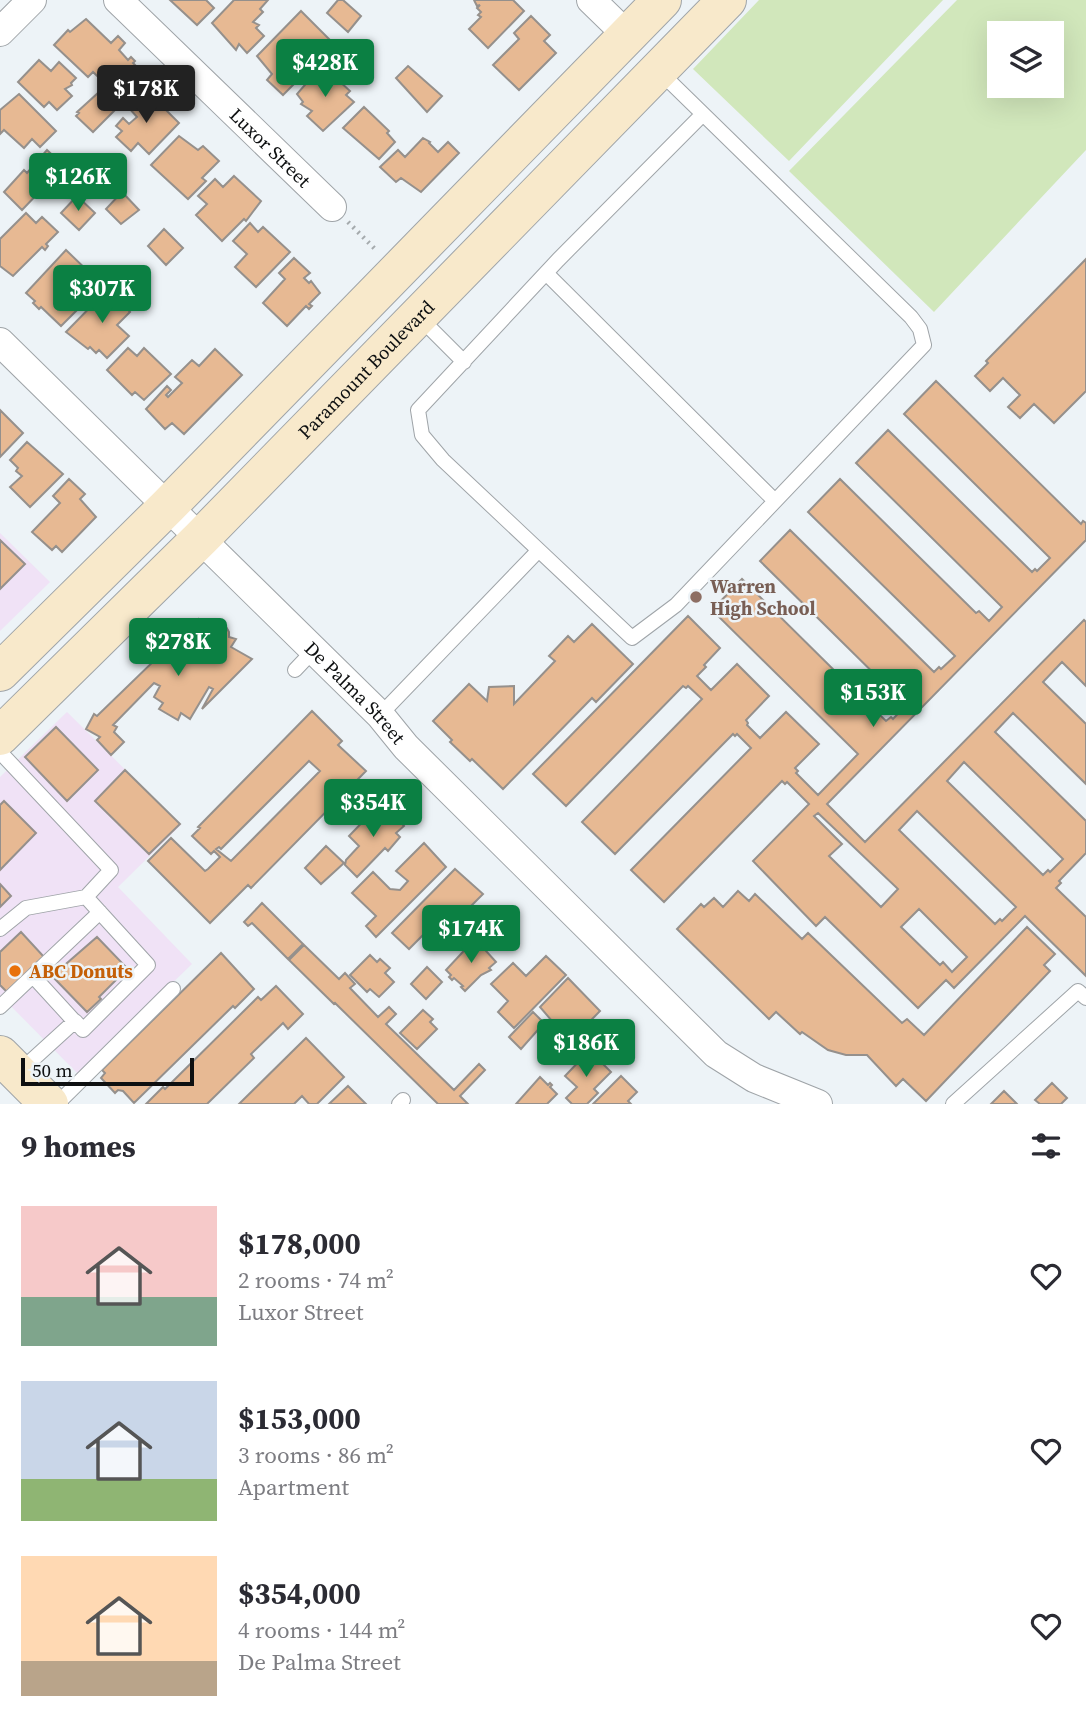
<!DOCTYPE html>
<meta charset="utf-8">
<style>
body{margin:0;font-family:"Source Serif 4",serif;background:#f7f7f7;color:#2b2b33;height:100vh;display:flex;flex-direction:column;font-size:26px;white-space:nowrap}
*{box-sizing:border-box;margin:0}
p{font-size:23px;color:#7c7c81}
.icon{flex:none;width:38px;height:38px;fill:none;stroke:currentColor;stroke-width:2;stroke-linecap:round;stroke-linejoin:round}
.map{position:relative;height:1104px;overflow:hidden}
.drawer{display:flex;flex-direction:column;background:#fff;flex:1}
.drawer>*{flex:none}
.tools{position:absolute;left:987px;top:21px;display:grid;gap:14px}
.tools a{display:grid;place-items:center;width:77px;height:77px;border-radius:0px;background:#fff;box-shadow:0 7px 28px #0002;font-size:35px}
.scale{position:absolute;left:21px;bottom:18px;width:173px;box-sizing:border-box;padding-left:7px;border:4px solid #0e1011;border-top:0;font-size:19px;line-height:24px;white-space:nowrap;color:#0e1011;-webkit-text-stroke:5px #edf3f7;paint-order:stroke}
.price{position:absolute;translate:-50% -60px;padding:0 16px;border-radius:7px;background:#0b8043;color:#fff;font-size:23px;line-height:46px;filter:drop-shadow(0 2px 4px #0008)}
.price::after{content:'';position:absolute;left:50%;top:42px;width:21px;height:16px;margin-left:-10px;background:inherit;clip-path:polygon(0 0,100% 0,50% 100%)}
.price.current{background:#222;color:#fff}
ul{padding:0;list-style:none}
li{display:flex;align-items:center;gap:21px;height:175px;padding:0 21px}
li span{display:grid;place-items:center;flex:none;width:196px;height:140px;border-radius:0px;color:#555}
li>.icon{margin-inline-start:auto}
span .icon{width:84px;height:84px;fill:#fffc;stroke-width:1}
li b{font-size:30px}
h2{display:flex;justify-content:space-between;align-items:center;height:84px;padding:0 21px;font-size:30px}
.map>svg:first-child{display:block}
.commercial{fill:#f0e2f6}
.green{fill:#d1e7bb;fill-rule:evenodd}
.building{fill:#e7b993;stroke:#95908c;stroke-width:2;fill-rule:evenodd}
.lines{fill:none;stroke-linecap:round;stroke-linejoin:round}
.lane-casing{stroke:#9fa4a8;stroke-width:16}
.street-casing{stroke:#9fa4a8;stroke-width:30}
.secondary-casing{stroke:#9fa4a8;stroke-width:40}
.path{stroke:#a5aaad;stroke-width:4.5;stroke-dasharray:2 5;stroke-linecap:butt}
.lane{stroke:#fff;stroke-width:14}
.street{stroke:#fff;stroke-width:28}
.secondary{stroke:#f8e9cb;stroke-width:38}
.education-dot{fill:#8d6e63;stroke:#edf3f7;stroke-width:2.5}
.food-dot{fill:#e8710a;stroke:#edf3f7;stroke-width:2.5}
.labels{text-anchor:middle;stroke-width:5;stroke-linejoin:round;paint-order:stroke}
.street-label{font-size:19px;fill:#0e1011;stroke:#edf3f7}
.education-label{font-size:19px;font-weight:bold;fill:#785e54;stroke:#edf3f7;text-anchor:start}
.food-label{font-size:19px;font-weight:bold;fill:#c56008;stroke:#edf3f7;text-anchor:start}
</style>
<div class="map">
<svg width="1086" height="1104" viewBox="0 0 1086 1104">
<rect width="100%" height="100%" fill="#edf3f7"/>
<!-- commercial -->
<path class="commercial" d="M0,533L50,582L0,631Z
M67,712L181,825L118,887L192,964L78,1074L0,995V777Z"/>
<!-- green -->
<path class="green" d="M759,0H943L789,161L693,69Z
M957,0H1086V150L934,312L789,171ZM999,33H1052V86H999Z"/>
<!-- building -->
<path class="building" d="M170,0H206L214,8L197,25Z
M234,0H268L260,9L263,12L253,22L259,25L256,28L264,36L247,53L239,44L236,50L212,23Z
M338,0H343L361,16L348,32L327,13Z
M474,0H513L524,11L488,48L469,29L481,17L478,15L481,12L477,8L480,5L477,6Z
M301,11L332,42L315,59L308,54L293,70L300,78L283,95L267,80L272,74L257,56Z
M531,16L550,35L544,41L556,53L519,90L493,65L519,39L514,33Z
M86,19L111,43L118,36L125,43L119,50L128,60L131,57L135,61L133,63L147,77L131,93L119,82L112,90L93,72L88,77L54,45L68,30L70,32Z
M39,60L51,71L59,62L76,78L71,83L72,85L65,89L72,96L57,110L49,102L44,107L18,82Z
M408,66L442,96L427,112L396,78Z
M325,68L350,91L346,95L354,102L323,131L307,116L312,111L301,104L303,102L297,94L317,71L319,74Z
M145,92L154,100L153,103L160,109L162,106L179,123L149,154L138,143L131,151L116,137L122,131L116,126L123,118L129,124L137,117L129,108Z
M98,93L115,110L93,132L76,116L79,113L77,112Z
M19,94L56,131L40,147L32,139L24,148L4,130L0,134V110Z
M364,107L389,131L387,133L395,142L379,159L343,128Z
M179,136L198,150L203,146L219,161L202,178L206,181L188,199L151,165Z
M423,138L430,142L429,143L438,152L448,142L459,153L421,192L401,178L396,182L380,167L398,150L405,157Z
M47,150L64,166L22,210L4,192L24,170L27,173Z
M234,176L261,201L246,221L244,219L222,241L196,215L207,204L198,196L215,179L223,187Z
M122,192L139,210L121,224L106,209Z
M77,196L95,213L79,230L61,213Z
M26,213L36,223L42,217L58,232L46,244L48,246L45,250L42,247L13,276L0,266V239Z
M250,223L258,232L263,227L290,252L256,287L235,267L247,254L233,241Z
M164,229L183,248L166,265L148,246Z
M66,250L94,277L83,289L89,298L61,326L41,307L39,309L33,303L35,301L26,293Z
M294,258L310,273L304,278L309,283L311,281L320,293L309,304L312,306L309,309L306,306L287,326L263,303L285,279L279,273Z
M1086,259V391L1054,423L1034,404L1020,418L1008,407L1020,395L1003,378L990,391L975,376L988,363L986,361Z
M109,288L130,312L117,325L129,336L107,358L99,350L96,353L90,347L88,349L66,332Z
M128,348L137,356L144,348L171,374L144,400L135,392L132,395L107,370Z
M215,349L242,375L184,434L172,423L165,429L146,409L167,386L171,390L166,395L168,397L182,383L175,377L192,360L199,366Z
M936,381L1081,524L1083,521L1086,523V540L827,804L865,842L1084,620L1086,622V686L1062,662L1043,682L1086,724V784L1013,713L995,732L1086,821V853L1059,881L1061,883L1056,888L1086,917V976L1025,916L954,988L946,980L918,1008L825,917L816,926L753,861L809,804L787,782L785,784L782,781L664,902L631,870L751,748L737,734L735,736L733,734L615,854L582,822L702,699L688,686L686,688L683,686L566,806L533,774L688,616L720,648L704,665L706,667L697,676L711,690L737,664L769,696L746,720L748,723L747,725L760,738L786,712L819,744L795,768L798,771L796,773L818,795L858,754L712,610L742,579L846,682L852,675L859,683L853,689L886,721L891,717L893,719L906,705L760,561L790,530L934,672L939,667L941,669L955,656L808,512L840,479L976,613L979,611L989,621L1002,607L856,463L888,430L1032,572L1035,569L1037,571L1050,558L904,414ZM964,762L1063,859L1050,872L1048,870L1043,875L947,781ZM917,811L1016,907L1002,921L1000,919L995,924L899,830ZM818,813L898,889L881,907L829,856L842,844L814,816ZM919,909L967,957L952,972L943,962L940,965L901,927Z
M0,410L23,433L0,457Z
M27,442L63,474L30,507L10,487L22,476L16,471L18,468L10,460Z
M69,479L85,494L80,499L96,517L62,552L56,546L52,550L32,532L60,503L53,496Z
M0,540L25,564L0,589Z
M199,619L207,624L213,620L224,623L229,632V637L236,639L231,647L252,659L202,709L213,689L209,687L190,719L181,713L178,720L159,709L163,703L154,697L160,686L154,683L113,725L117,727L114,732L124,742L111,755L97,740L100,737L86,729L94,714L97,716L192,624L195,626Z
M592,624L633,664L596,702L592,698L503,789L472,759L470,761L450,742L452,740L433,721L469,684L487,701L489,687L514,686V704L555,661L549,656L568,636L574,642Z
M312,711L342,741L338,745L366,771L251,888L248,885L210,923L148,861L171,838L205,871L208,869L220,857L214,851L211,854L192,836L200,828L198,827ZM309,761L320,771L231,861L216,849L219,847L221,849Z
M56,727L98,770L67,801L25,757Z
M125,770L180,824L149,854L95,801Z
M4,801L36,833L0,870V805Z
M380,804L387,811L391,810L404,826L396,833L400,837L388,851L385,848L357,877L345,865L346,860L359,846L349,836Z
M424,843L446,867L376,937L366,926L376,916L352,893L373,872L390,889L400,890L408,881L396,871Z
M326,846L344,863L321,884L305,868Z
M455,869L483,894L440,937L430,928L409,949L392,933Z
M0,884L11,896L0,907Z
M738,891L749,901L755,894L802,939L808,933L902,1023L907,1019L924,1035L1027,927L1055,954L1044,965L1050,971L926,1101L903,1079L896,1086L867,1055H846L828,1050L802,1032L800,1034L776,1012L769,1019L677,929L701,904L704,907L714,898L723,907Z
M262,903L303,944L288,959L252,923L248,926L244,922Z
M21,932L44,957L8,993L0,985V952Z
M97,937L125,966L123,969L125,971L99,997L101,999L87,1012L52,976Z
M474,940L482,948L485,945L488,948L486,951L496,962L489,968L491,970L481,975L465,991L461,987L463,986L454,978L452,980L449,977L451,975L446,970Z
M304,945L339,979L345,973L355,984L350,988L378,1017L389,1007L396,1014L386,1024L454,1090L479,1064L485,1070L460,1096L468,1104H438L335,1003L334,1004L289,960Z
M221,953L254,989L235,1008L233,1006L134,1103L123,1091L118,1090L115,1093L101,1078L105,1073L102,1070Z
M370,955L377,962L380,959L390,968L385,973L394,982L379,997L370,989L367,992L350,975Z
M546,956L566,975L514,1028L498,1012L508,1001L491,984L513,963L526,976Z
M427,967L442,982L426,999L411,984Z
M568,978L600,1011L556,1056L545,1046L553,1038L544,1029L552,1021L540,1007Z
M276,986L303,1014L288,1029L283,1023L251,1054L254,1058L207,1104H146L163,1087L165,1089L258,997L261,1000Z
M423,1010L433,1019L430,1022L437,1029L417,1049L400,1033Z
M533,1012L544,1023L521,1049L509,1037Z
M306,1038L344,1077L317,1104H309L302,1096L294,1104H239Z
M587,1053L595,1061L597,1058L611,1072L594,1089L598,1093L587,1104H572L566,1098L577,1087L565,1076Z
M621,1076L637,1092L628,1101L631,1104H593Z
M540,1077L548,1085L550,1083L552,1085L550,1087L557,1094L547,1104H516Z
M1052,1083L1067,1098L1061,1104H1040L1035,1100Z
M348,1086L366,1104H329Z
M1004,1091L1017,1104H991Z"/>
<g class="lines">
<!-- lane casing -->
<g class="lane-casing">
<path id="lane" d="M659,71L911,317L920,329L924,345L676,605L632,638L443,460L422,435L418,410L558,260L702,115
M546,273L775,501
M419,317L464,362
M295,670L314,650
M380,715L538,551
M0,752L111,870L86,897L148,965L83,1030L75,1021L19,1072
M0,929L26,908L86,897
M33,976L75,1022
M0,1007L100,912
M57,1104L173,989
M399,1104L403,1100
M953,1104L1078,991L1086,998"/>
</g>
<!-- street casing -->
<g class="street-casing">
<g id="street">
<path id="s1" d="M118,0L332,207"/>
<path d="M591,0L628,36"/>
<path d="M0,32L32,0"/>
<path id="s2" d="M0,342L380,715L406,747L716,1054L754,1078L818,1104"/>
</g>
</g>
<!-- secondary casing -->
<g class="secondary-casing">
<g id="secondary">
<path d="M0,672L168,506L662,0"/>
<path id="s3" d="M0,736L201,538L727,0"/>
<path d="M0,1055L49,1104"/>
</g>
</g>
<!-- path -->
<path class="path" d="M348,222L376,250"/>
<!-- lane -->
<use href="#lane" class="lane"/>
<!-- street -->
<use href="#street" class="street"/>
<!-- secondary -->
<use href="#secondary" class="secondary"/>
</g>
<!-- markers -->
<circle class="education-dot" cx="696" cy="597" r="7"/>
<circle class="food-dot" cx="15" cy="971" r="7"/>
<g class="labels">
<!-- street labels -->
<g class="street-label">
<text dy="7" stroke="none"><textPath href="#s1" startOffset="212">Luxor Street</textPath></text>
<text dy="7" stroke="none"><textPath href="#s3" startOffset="518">Paramount Boulevard</textPath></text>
<text dy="7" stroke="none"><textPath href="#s2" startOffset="499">De Palma Street</textPath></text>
</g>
<!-- education labels -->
<g class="education-label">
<text x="710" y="593">Warren<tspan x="710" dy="22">High School</tspan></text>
</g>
<!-- food labels -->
<g class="food-label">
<text x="29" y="978">ABC Donuts</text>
</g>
</g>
</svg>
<div class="tools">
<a><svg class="icon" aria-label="layers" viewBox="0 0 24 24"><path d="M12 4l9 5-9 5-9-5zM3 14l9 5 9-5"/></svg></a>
</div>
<div class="scale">50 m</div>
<b class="price" style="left:325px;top:99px">$428K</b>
<b class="price current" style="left:146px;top:125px">$178K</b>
<b class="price" style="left:78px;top:213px">$126K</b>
<b class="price" style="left:102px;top:325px">$307K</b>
<b class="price" style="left:178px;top:678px">$278K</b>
<b class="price" style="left:873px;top:729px">$153K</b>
<b class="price" style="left:373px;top:839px">$354K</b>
<b class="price" style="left:471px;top:965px">$174K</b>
<b class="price" style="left:586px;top:1079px">$186K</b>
</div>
<section class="drawer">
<h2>9 homes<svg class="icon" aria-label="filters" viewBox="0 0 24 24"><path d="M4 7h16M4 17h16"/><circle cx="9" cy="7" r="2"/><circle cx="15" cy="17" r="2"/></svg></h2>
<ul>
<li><span style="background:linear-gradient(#f6c9c9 65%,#7fa58c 0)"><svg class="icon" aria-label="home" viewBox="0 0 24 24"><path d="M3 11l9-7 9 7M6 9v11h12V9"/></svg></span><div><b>$178,000</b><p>2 rooms · 74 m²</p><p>Luxor Street</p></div><svg class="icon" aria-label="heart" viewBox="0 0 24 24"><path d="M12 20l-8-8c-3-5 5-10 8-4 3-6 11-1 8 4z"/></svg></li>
<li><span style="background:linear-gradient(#c9d6e8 70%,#8fb573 0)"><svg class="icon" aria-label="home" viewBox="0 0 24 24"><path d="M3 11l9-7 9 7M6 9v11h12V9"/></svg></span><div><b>$153,000</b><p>3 rooms · 86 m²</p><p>Apartment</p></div><svg class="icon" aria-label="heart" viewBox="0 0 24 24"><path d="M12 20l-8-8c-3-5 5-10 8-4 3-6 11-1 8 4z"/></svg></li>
<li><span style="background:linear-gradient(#ffd9b3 75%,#b9a48a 0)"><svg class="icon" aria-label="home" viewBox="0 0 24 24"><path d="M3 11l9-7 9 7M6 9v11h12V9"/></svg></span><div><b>$354,000</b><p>4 rooms · 144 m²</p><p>De Palma Street</p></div><svg class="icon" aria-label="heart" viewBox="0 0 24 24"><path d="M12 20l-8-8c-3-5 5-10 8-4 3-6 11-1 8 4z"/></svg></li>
</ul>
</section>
